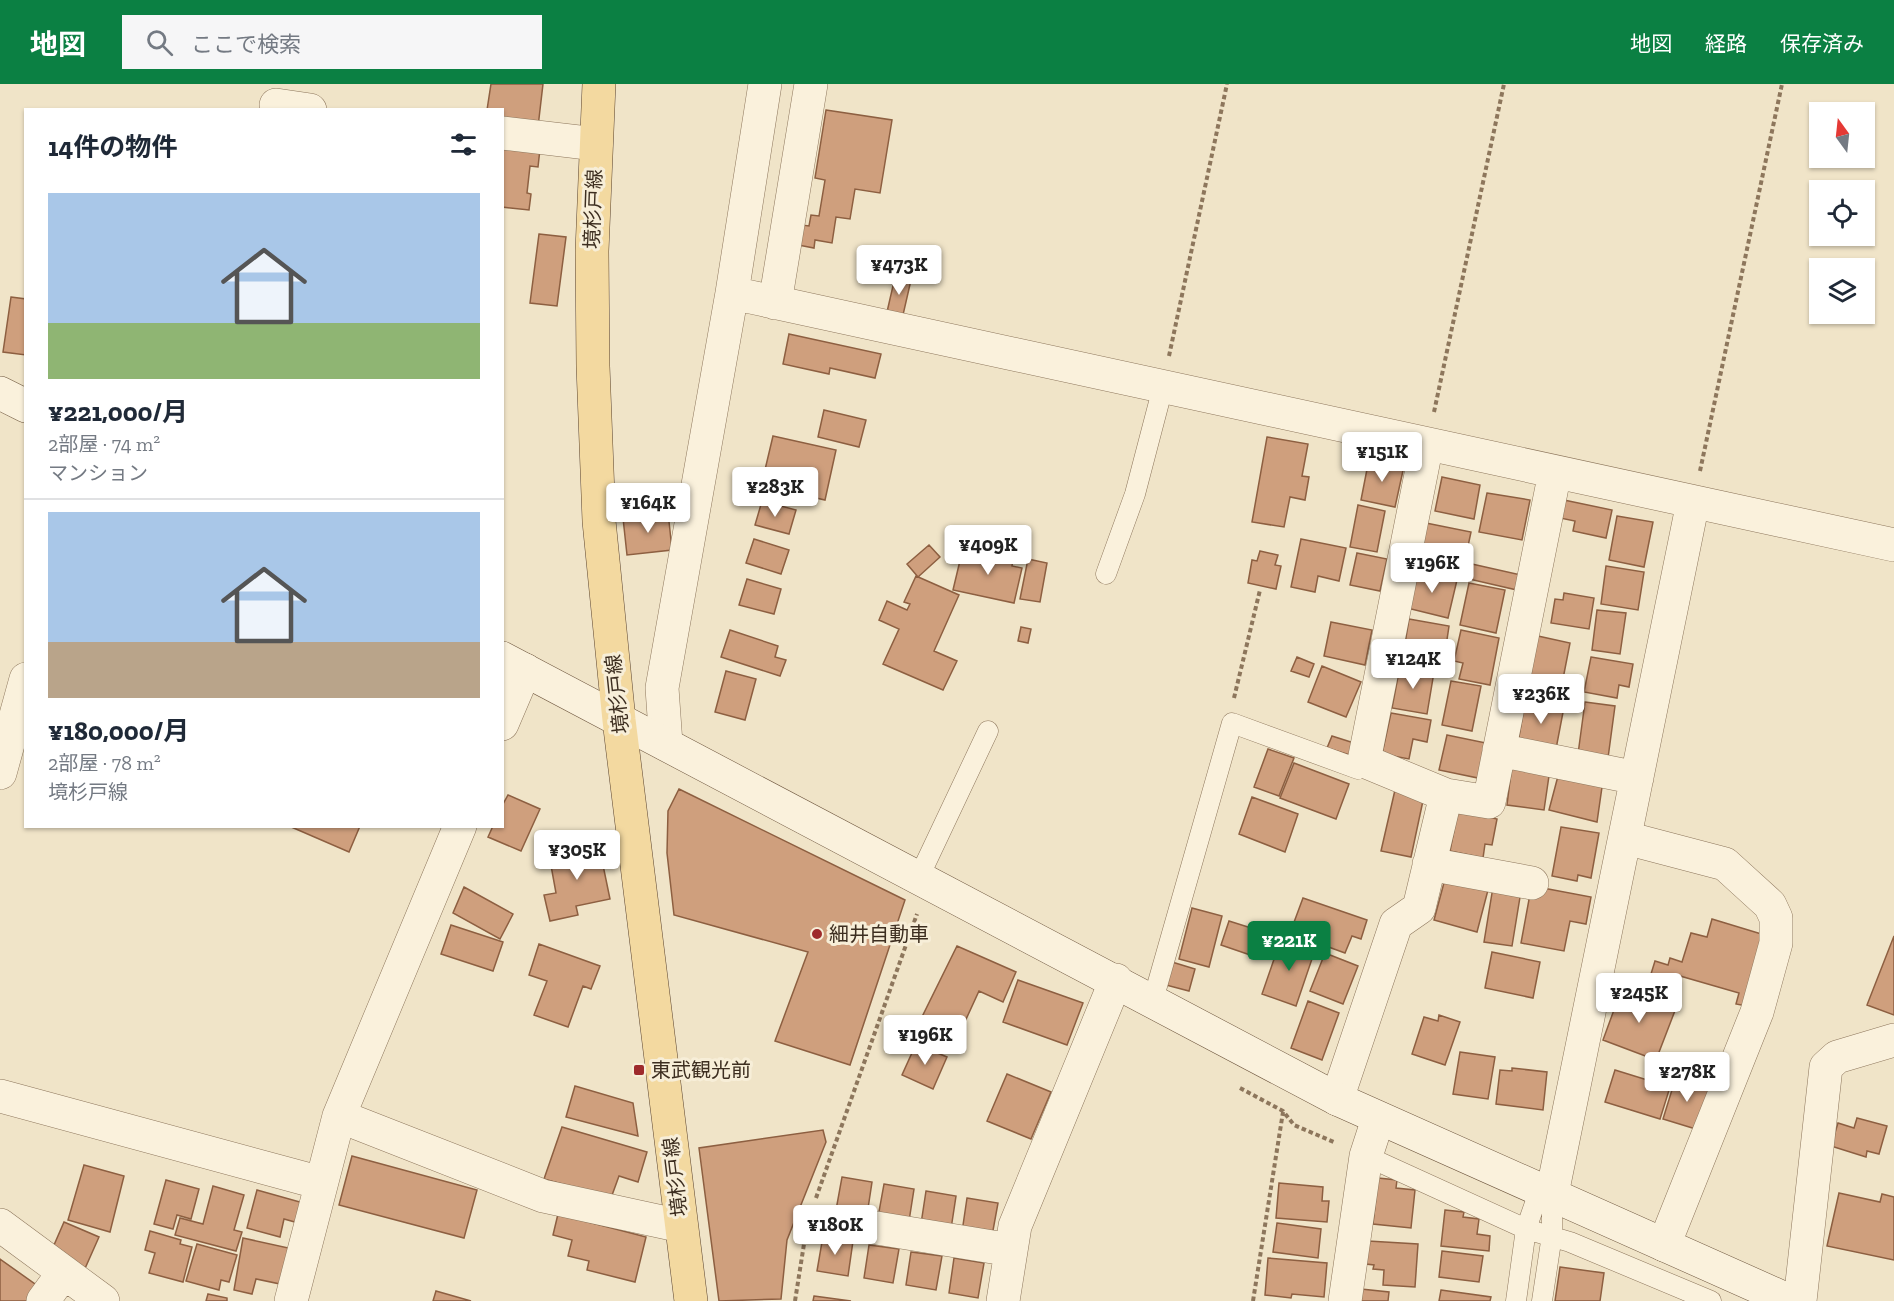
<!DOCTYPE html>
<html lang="ja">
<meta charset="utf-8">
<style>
body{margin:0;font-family:"Zilla Slab","Noto Sans JP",serif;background:#f6f6f7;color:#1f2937;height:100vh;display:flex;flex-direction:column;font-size:22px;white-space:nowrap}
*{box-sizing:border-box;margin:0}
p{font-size:20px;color:#747a83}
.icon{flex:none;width:33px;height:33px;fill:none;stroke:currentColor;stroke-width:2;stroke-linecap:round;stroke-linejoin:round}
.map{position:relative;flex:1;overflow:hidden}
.sheet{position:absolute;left:24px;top:24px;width:480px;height:720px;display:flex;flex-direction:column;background:#fff;border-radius:0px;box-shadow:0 2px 4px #0004}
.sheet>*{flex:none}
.needle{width:39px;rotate:345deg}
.buttons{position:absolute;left:1809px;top:18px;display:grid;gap:12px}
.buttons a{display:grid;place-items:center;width:66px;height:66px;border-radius:0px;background:#fff;box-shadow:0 2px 4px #0004;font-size:30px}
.price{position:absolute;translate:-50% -51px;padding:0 14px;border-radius:6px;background:#fff;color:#222;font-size:20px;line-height:39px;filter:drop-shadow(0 2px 3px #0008)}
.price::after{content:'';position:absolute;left:50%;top:36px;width:18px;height:14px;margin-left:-9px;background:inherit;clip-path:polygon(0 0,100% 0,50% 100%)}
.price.selected{background:#0b8043;color:#fff}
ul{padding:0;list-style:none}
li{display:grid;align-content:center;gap:12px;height:318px;padding:0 24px}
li+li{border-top:2px solid #e0e1e3}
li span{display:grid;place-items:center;height:186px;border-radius:0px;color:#555}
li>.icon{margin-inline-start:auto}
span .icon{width:108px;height:108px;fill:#fffc;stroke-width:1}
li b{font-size:26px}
h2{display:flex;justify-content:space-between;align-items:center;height:72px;padding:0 24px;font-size:26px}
header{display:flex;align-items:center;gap:36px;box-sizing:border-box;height:84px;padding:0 30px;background:#0b8043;color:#fff}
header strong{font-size:28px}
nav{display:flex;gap:33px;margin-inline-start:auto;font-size:21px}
.search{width:420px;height:54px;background:#f6f6f7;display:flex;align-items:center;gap:15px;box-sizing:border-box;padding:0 21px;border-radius:0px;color:#747a83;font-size:22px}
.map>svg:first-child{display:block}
.building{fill:#cf9f7d;stroke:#8d5f41;stroke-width:1.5}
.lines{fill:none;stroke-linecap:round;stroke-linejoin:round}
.lane-casing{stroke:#8d765c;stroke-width:21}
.street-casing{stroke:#8d765c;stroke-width:34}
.secondary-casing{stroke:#6f573f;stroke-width:34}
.primary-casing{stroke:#5b4430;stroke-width:34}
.path{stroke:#8d765c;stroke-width:4;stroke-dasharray:4.5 3;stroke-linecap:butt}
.lane{stroke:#faf1dc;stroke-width:20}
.street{stroke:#faf1dc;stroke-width:33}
.secondary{stroke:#faf1dc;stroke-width:33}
.primary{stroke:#f3d9a0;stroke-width:33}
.poi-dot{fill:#9e2a2b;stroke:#f7eed8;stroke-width:2}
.labels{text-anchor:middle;stroke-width:6;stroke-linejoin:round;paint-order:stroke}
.street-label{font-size:20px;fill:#3d2e20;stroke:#f7eed8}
.poi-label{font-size:20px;fill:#3d2e20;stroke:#f7eed8;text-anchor:start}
</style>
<header>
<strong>地図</strong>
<div class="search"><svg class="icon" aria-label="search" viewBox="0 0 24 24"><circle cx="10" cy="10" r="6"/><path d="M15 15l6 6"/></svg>ここで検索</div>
<nav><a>地図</a><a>経路</a><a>保存済み</a></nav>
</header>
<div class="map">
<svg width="1894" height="1217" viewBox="0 0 1894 1217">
<rect width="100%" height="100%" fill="#f0e4c8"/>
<!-- building -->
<path class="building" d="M491,0H543L538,43L502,39V26H487Z
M826,26L892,36L880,109L855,105L850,135L836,133L832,159L815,156L814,164L798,161L802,141L809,142L811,131L819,132L825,96L815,94Z
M502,61L540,65L538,83L530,82L527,109L531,110L529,126L502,123Z
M539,150L566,153L557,222L530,219Z
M895,193L911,196L903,231L887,228Z
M11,213L26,215V271L3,268Z
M789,250L881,270L875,294L830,284L829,290L783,280Z
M824,326L866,336L859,363L818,353Z
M773,352L836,366L825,416L773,404L776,392L764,390Z
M1267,353L1308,360L1302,392L1309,393L1305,416L1290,413L1284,443L1252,438Z
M1369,375L1404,382L1395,423L1361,416Z
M1442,393L1480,401L1474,435L1435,427Z
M1487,409L1530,416L1522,456L1479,448Z
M1564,416L1612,426L1606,454L1573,447L1575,437L1560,434Z
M762,417L796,426L789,450L755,441Z
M1358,421L1385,427L1377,468L1350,463Z
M668,428L672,466L627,471L623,434Z
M1617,432L1653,438L1644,483L1609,476Z
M1426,439L1471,448L1464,481L1420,471Z
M754,455L789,466L781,490L746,479Z
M1301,455L1346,464L1339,497L1318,492L1315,508L1291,503Z
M929,461L940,473L918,493L907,480Z
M963,464L1013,475L1012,482L1022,484L1014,519L953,506Z
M1260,467L1278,471L1275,481L1281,482L1276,505L1248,499L1252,476L1257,477Z
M1357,469L1387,475L1380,507L1350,501Z
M1028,475L1047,479L1040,518L1020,515Z
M1472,480L1521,491L1517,506L1469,495Z
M1606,482L1644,488L1638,526L1601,520Z
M1417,486L1457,496L1448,534L1407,524Z
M916,492L959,511L934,567L957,577L943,606L883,580L899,545L879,536L887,517L907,526L910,520L904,518Z
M747,495L781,505L774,530L739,521Z
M1469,499L1505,506L1496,549L1460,541Z
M1564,509L1594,514L1589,545L1551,539L1555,515L1563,516Z
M1597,526L1626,529L1620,570L1592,566Z
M1409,535L1449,542L1445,569L1432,567L1430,583L1402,578Z
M1331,538L1372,546L1365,581L1324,572Z
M1021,543L1031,545L1028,559L1018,557Z
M730,546L778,562L775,573L786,576L780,592L721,573Z
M1461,546L1499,554L1490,601L1459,595L1463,579L1454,577Z
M1538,552L1570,559L1562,600L1530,593Z
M1297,573L1314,580L1309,593L1291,587Z
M1591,573L1633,580L1629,603L1619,601L1617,614L1584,608Z
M1322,582L1361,598L1346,633L1308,618Z
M1400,582L1434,588L1427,630L1392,624Z
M726,587L756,595L745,636L715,628Z
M1451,597L1481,602L1472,647L1442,641Z
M1525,617L1564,623L1556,665L1518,659Z
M1585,618L1615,622L1608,674L1578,670Z
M1391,629L1431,636L1427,658L1413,655L1409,675L1382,670Z
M1447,651L1486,659L1478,694L1439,686Z
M1332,652L1354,659L1350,671L1327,664Z
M1268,665L1294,674L1279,712L1254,703Z
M1294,679L1349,700L1336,735L1280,714Z
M1512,680L1550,685L1544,726L1507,721Z
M1558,692L1602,703L1597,738L1549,726Z
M679,705L905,816L850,981L775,957L808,868L674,831L667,769L668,727Z
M1395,706L1424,712L1411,773L1381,767Z
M508,711L540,725L521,767L488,753L493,742H502V722Z
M1252,713L1298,730L1285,768L1239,750Z
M1458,725L1497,735L1492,761L1485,760L1483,774L1450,767Z
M289,742H360L349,768Z
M1561,743L1599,749L1591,794L1578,791L1577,797L1552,792Z
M598,757L610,815L576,822L578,831L550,837L544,811L556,809L550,776L567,773L565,763Z
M1445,795L1488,806L1477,848L1434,836Z
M464,803L513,830L500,855L453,829Z
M1493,803L1521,807L1512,862L1484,858Z
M1543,804L1591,813L1586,840L1570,837L1564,867L1521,859L1530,810L1541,812Z
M1303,814L1367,836L1361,855L1352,852L1345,869L1290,849Z
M1192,824L1222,832L1209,883L1179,875Z
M1712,835L1768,852L1746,922L1736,920L1739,909L1680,892L1675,911L1647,903L1655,877L1668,881L1670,874L1682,878L1691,849L1707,853Z
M1229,837L1267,849L1259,874L1221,861Z
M451,841L503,858L493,887L441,870Z
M1894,852V931L1867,921Z
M1281,855L1315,866L1296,922L1262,910Z
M539,860L600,882L591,905L583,902L568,943L534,931L547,897L529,891Z
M957,862L1016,888L1003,918L979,907L951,968L913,951Z
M1492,868L1540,878L1533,914L1485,904Z
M1325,869L1358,882L1343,920L1310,907Z
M1172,878L1195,885L1189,907L1166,901Z
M1018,896L1083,919L1067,961L1003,938Z
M1622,904L1676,924L1656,976L1603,956Z
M1308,917L1339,929L1322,976L1291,964Z
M1439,931L1460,938L1445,981L1412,970L1424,933L1438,937Z
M916,960L947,973L933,1005L902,991Z
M1460,968L1495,973L1488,1015L1453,1010Z
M1512,984L1547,988L1543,1026L1496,1020L1500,986L1512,987Z
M1615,986L1670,1003L1660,1035L1605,1018Z
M1007,990L1051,1008L1031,1055L987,1037Z
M1676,993L1711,1003L1699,1046L1663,1035Z
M575,1002L633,1019L638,1052L566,1033Z
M1857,1034L1887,1042L1879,1070L1867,1067L1866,1073L1831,1062L1838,1039L1854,1044Z
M562,1043L647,1068L638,1098L619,1092L611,1114L544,1095Z
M823,1046L826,1058L787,1156L781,1215L719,1217L699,1064Z
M352,1072L477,1106L464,1154L339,1121Z
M84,1081L124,1092L110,1148L68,1136Z
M842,1093L872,1098L867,1131L836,1126Z
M1378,1094L1397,1096L1396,1104L1415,1106L1411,1144L1373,1140Z
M166,1096L199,1105L191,1135L177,1131L173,1145L154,1140Z
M1279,1099L1323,1103L1322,1117H1329L1327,1138L1276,1134Z
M884,1100L914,1105L909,1137L878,1133Z
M213,1102L244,1111L234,1146L242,1148L236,1167L175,1151L180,1134L203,1140Z
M257,1106L307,1120L302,1140L284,1135L280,1153L247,1144Z
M926,1107L956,1112L951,1145L921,1140Z
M1839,1109L1880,1118L1882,1110L1894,1113V1176L1827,1162Z
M967,1114L998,1119L992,1152L962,1148Z
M1445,1126L1464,1128L1463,1133L1479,1135L1477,1150L1490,1152L1489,1167L1441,1162Z
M558,1130L646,1153L635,1198L587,1186L589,1177L568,1172L572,1156L553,1151Z
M64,1138L99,1153L83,1189L51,1168Z
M1277,1139L1321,1145L1318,1174L1273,1168Z
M150,1147L181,1156L180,1160L192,1163L183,1198L149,1189L155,1169L145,1166Z
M823,1152L853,1157L848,1192L817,1187Z
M243,1154L293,1165L285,1201L256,1195L252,1210L234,1206Z
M1368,1157L1418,1160L1415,1203L1383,1201L1384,1186L1373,1185L1374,1181L1366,1180Z
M197,1160L237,1171L229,1198L221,1196L219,1206L186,1197Z
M869,1161L899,1165L893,1199L864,1194Z
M1442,1167L1483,1172L1479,1198L1439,1193Z
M911,1168L942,1172L936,1206L906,1201Z
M954,1174L984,1179L978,1214L949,1209Z
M1268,1174L1327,1179L1324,1213L1292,1210L1291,1214L1265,1211Z
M0,1175L42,1205L33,1217H0Z
M1560,1183L1604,1189L1600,1217H1555Z
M1361,1205L1389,1208L1388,1217H1360Z
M1441,1206L1491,1213L1490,1217H1439Z
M436,1207L471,1217H433Z
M208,1210L227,1214V1217H206Z
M814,1212L851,1217H813Z"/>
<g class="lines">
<!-- lane casing -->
<g class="lane-casing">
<path id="lane" d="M1106,490L1135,410L1163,303
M919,793L988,647
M1153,916L1232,639L1358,685L1364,677
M1366,1072L1526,1145L1570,1158L1711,1217
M1516,1217L1526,1145L1540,1105
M1542,1217L1552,1151V1110"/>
</g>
<!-- street casing -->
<g class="street-casing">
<path id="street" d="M276,21L310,26
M502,49L596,60
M732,209L1894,461
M775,219L811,0
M1427,360L1364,677L1446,711L1489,718L1555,388
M502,640L525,586
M666,660L662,604L732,209L765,0
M1499,666L1637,694
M0,689L26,595
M1626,754L1725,780L1770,821L1776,834V859L1757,928L1664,1161
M1429,780L1532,799
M0,1012L321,1099
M1337,1015L1396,840L1419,824L1446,711
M339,1032L543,1112L681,1142
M1552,1110L1693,418
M840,1138L1011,1166
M0,1141L103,1217
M43,1217L64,1188
M291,1217L339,1032L460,742
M1003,1217L1015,1142L1116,896
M1345,1217L1366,1072L1378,1035
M1800,1217L1826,983L1837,973L1894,956"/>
</g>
<!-- secondary casing -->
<g class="secondary-casing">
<path id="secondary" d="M0,309L26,322
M502,574L1337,1015L1790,1217"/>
</g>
<!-- primary casing -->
<g class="primary-casing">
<path id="primary" d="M599,0L592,167L593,282L599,437L619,636L691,1217"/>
</g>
<!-- path -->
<path class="path" d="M1169,272L1227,0
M1434,328L1504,0
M1700,387L1782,0
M1234,614L1260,506
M1240,1004L1283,1027L1294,1041L1336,1059
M816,1114L917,830
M795,1217L807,1141
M1253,1217L1283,1028"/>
<!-- lane -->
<use href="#lane" class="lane"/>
<!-- street -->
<use href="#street" class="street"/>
<!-- secondary -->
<use href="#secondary" class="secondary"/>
<!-- primary -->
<use href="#primary" class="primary"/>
</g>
<!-- markers -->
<g class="poi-dot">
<circle cx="817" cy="850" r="6"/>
<rect x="633" y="980" width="12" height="12" rx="3"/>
</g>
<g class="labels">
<!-- street labels -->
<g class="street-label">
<text transform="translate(593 125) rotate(-88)" y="7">境杉戸線</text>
<text transform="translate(617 610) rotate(-96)" y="7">境杉戸線</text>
<text transform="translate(675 1093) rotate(-97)" y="7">境杉戸線</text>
</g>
<!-- poi labels -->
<g class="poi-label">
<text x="829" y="857">細井自動車</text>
<text x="651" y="993">東武観光前</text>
</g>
</g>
</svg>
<div class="buttons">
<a><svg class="needle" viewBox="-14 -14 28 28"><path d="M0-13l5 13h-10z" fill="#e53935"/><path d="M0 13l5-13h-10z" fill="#747a83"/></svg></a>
<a><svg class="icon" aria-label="locate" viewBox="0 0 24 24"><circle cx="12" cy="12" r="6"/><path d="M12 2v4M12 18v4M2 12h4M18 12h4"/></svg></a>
<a><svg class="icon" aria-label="layers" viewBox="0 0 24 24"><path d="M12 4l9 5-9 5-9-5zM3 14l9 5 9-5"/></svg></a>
</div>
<b class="price" style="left:899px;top:212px">¥473K</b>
<b class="price" style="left:1382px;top:399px">¥151K</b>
<b class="price" style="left:775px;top:434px">¥283K</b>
<b class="price" style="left:648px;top:450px">¥164K</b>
<b class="price" style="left:988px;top:492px">¥409K</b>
<b class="price" style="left:1432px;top:510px">¥196K</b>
<b class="price" style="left:1413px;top:606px">¥124K</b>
<b class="price" style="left:1541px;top:641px">¥236K</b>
<b class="price" style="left:577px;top:797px">¥305K</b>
<b class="price selected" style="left:1289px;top:888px">¥221K</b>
<b class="price" style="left:1639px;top:940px">¥245K</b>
<b class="price" style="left:925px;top:982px">¥196K</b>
<b class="price" style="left:1687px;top:1019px">¥278K</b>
<b class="price" style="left:835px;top:1172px">¥180K</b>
<section class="sheet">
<h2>14件の物件<svg class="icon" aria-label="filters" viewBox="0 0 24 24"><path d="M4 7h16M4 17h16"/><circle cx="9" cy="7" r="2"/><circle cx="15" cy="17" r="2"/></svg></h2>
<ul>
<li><span style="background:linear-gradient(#a9c7e8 70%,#8fb573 0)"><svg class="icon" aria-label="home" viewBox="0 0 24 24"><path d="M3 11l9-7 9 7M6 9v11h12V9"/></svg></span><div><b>¥221,000/月</b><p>2部屋 · 74 m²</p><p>マンション</p></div></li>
<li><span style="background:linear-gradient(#a9c7e8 70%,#b9a48a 0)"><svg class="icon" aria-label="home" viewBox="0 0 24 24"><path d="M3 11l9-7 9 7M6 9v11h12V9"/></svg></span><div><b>¥180,000/月</b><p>2部屋 · 78 m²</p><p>境杉戸線</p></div></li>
</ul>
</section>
</div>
